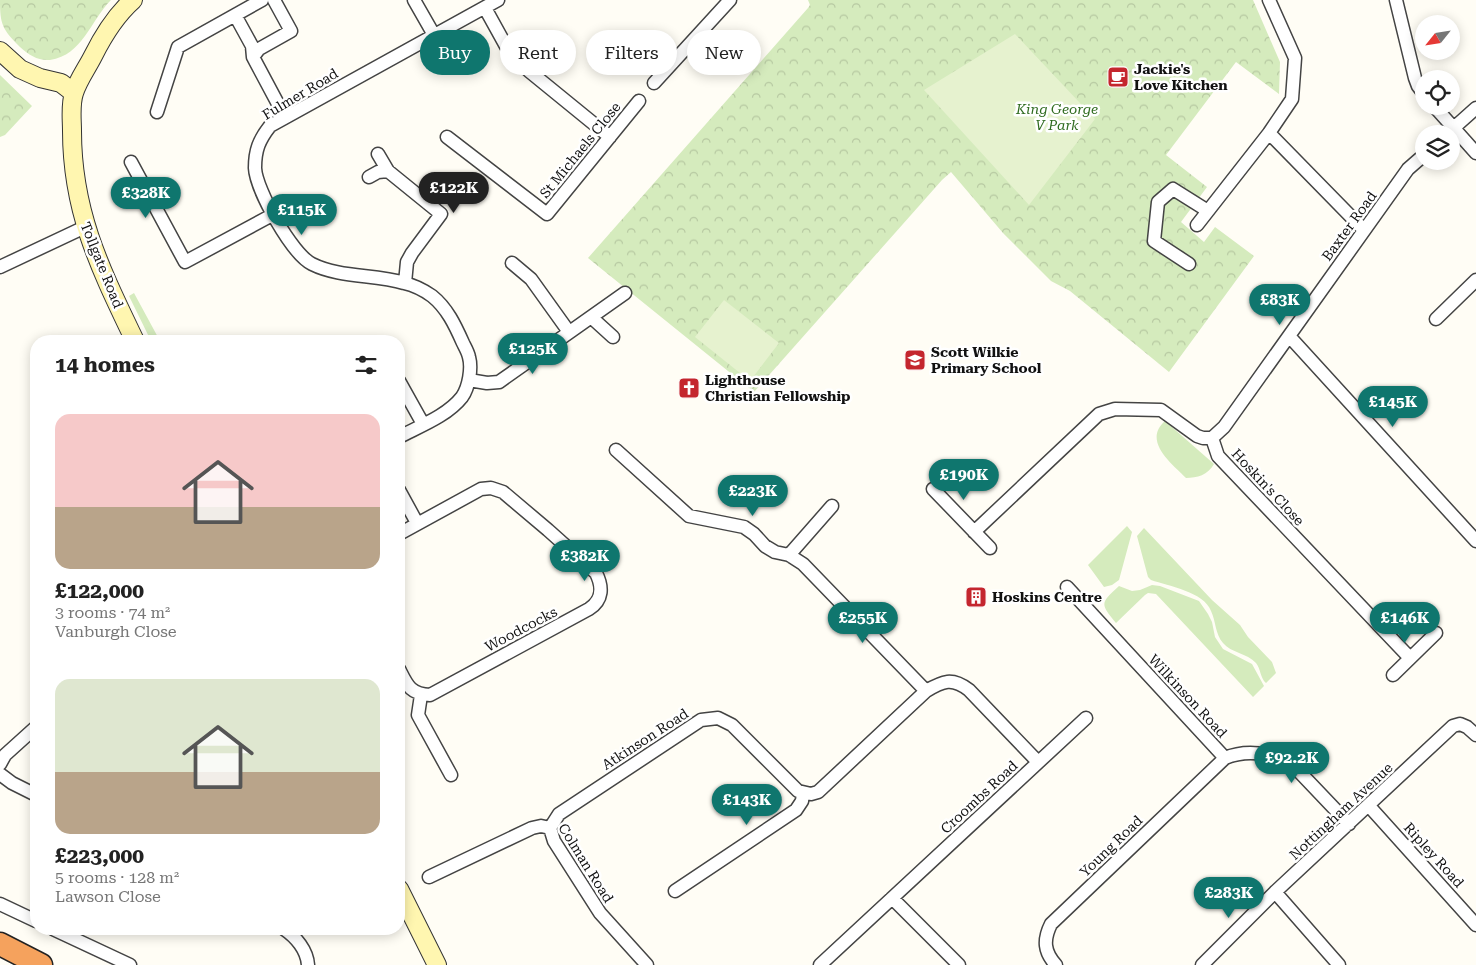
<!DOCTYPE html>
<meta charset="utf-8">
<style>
body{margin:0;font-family:"Roboto Serif",serif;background:#f2f2f2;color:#222;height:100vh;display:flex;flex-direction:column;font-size:19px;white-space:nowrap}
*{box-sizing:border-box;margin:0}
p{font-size:16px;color:#767676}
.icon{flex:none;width:28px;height:28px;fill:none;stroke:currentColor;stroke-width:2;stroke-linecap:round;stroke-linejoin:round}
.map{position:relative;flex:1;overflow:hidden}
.drawer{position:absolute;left:30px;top:335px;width:375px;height:600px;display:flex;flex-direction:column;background:#fff;border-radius:20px;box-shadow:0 2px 12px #0003}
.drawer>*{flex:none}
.top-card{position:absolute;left:420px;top:30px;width:475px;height:45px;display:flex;gap:10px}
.needle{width:32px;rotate:240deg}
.controls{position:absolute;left:1415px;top:15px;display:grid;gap:10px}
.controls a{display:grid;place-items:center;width:45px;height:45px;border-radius:50%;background:#fff;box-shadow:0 2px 12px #0003;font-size:25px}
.price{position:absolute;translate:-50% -42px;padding:0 11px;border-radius:18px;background:#0f766e;color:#fff;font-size:16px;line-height:32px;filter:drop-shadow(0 1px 2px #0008)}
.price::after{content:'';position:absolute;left:50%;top:30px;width:15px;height:11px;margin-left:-8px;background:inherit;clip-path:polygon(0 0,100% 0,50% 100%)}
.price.on{background:#222;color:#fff}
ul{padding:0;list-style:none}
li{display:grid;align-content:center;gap:10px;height:265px;padding:0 25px}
li span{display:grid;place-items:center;height:155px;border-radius:15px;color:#555}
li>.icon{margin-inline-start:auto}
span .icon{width:90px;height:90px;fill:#fffc;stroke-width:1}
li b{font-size:21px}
h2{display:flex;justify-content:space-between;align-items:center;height:60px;padding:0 25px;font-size:21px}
.tag{padding:0 18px;border-radius:22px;background:#fff;box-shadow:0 2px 12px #0003;font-size:18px;line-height:45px}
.tag.on{background:#0f766e;color:#fff}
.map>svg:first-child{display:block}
.grass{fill:#d5ebbd}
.park{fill:url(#park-crowns)}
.pitch{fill:#e6f2cf}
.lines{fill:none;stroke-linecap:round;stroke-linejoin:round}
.street-casing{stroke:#444;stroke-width:15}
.secondary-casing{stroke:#333;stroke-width:20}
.highway-casing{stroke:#222;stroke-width:25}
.street{stroke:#fff;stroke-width:12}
.secondary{stroke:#fff6b0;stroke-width:18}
.highway{stroke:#f5a25d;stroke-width:22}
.labels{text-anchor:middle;stroke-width:5;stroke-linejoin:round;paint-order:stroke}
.poi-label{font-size:14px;font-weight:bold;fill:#111;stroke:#fff;text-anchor:start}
.street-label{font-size:14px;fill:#111;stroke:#fff}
.park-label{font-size:14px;font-style:italic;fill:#2f6b1f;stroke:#fff}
</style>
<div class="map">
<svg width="1476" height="965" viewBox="0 0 1476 965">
<defs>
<pattern id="park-crowns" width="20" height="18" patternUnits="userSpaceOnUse" patternTransform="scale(1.25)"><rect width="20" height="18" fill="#d5ebbd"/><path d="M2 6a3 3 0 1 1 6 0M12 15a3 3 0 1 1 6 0" fill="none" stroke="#b6c8a1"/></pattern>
</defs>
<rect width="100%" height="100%" fill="#fffdf5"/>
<!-- grass -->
<path class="grass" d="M134,293L160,341H151L129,296Z
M1165,421L1214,464C1208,475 1197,478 1186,478C1172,464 1142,441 1165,421Z
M1127,526L1132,532L1119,580L1112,585L1104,587L1088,565Z
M1144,528L1212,600L1240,625L1248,637L1272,662L1276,673L1266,683C1260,678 1261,669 1256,663C1247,653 1231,653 1223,643C1215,634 1216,621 1211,611C1204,592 1169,586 1151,580L1148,577L1137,536Z
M1152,585L1160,586L1199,601L1208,614L1212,622L1215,637L1223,649L1252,664L1264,686L1253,697L1156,594L1148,593L1145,595L1116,623C1100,604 1100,603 1119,586L1132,591L1140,590Z"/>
<!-- park -->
<path class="park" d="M0,0H111C90,21 83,55 50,60C38,61 29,55 20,47C2,29 0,24 0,0Z
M808,0H1253L1280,62L1279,94L1236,62L1166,155L1207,187L1181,222L1204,242L1215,227L1254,256L1169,372L1070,291L1051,281L1003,233L951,172L942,180L754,392L588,258L808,8L810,5Z
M0,75L32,106L5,135L0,137Z"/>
<!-- pitch -->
<path class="pitch" d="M1015,34L1095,119L1029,205L924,90Z
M724,300L779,343L750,381L695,337Z"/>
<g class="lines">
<!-- street casing -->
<g class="street-casing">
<path id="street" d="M414,0L434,35
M1396,0L1415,78L1418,86L1424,94
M485,8L511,55L529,71L610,137
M235,15L252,46L253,57L285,117
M253,57L259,49L291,31L274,0
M654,83L730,0
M1434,106L1476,153
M157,112L178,47L262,0
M1269,133L1364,230
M1448,133L1476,108
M447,137L547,214L639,101
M378,154L388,171L441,214L412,253L407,262L405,283
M131,162L185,262L274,214
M369,177L378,172L388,171
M1197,225L1269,133L1292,99L1295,58L1269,0
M512,263L531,279L569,332
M1189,264L1154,241L1158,202L1173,189L1208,211
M0,267L85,227
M591,317L613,337
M1436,319L1476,280
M1289,336L1476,541
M469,380L487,383L499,382L625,293
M399,381L423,424
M399,437C420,426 447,416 462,397C469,387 472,368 469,357C468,352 465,347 463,343C455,325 447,308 432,296C425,291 413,285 404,283C375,274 340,278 312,264C292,254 256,190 255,168C255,150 259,140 270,126L498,0
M1212,438L1224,427L1408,169L1424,155
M1212,438L1218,456L1410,658
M616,450L689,516L744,527L754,534L765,546L775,552L789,555L803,564L926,691
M933,489L990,548
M399,490L417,523
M974,532L1099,414L1115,409L1161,410L1197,436L1203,438H1212
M399,534L481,489L491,488L503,492L548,530L596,573C603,587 603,600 589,609L430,695C410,694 407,685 399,669
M789,555L832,506
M1067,587L1225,758
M1393,675L1436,633
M421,695L418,715L451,775
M0,764L5,755L36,727
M0,774L12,783L36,795
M1369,806L1476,925
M550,828L559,814L701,720L718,718L732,725L798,791L811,794L818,792L926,691C943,681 952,677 969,690L1038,762
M550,828L554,841L600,913L647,965
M429,877L532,828L541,826L550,828
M675,891L796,810L802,801L803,793
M1275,892L1339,965
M892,898L959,965
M0,904L36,921
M53,929L130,965
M284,929C296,937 307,950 308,965
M820,965L1086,718
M1056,965C1044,952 1043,940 1051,924L1225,758C1246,749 1271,753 1291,763L1349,824
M1202,965L1275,892L1453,726L1460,724L1467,727L1476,735"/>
</g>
<!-- secondary casing -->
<g class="secondary-casing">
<path id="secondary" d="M133,0C116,15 103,36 93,56C87,68 78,80 74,93C70,105 72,119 72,131C72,213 101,270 135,341
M0,51L20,69L40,78L61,83L74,93
M399,889L437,965"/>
</g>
<!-- highway casing -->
<g class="highway-casing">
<path id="highway" d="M0,944L41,965"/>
</g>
<!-- street -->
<use href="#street" class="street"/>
<!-- secondary -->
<use href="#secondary" class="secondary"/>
<!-- highway -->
<use href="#highway" class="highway"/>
</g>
<!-- icons -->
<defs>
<g id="cafe-square" transform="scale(1.125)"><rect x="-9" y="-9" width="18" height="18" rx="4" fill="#c4262e" stroke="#fff"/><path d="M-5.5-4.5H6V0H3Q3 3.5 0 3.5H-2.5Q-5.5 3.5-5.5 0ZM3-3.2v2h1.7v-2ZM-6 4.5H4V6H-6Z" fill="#fff"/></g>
<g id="school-square" transform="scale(1.125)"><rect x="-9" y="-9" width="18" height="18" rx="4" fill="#c4262e" stroke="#fff"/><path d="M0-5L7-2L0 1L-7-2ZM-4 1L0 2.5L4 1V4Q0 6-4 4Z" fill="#fff"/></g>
<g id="church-square" transform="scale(1.125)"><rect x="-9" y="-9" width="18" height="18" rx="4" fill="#c4262e" stroke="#fff"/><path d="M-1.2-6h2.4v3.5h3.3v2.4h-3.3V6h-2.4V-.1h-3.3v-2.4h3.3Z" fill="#fff"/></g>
<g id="building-square" transform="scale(1.125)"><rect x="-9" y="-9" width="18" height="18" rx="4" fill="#c4262e" stroke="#fff"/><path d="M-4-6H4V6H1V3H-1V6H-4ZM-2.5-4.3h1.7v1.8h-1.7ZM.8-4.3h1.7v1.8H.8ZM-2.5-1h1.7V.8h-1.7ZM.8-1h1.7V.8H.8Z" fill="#fff"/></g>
</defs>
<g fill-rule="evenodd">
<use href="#cafe-square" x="1118" y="77"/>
<use href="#school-square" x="915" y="360"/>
<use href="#church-square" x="689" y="388"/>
<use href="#building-square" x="976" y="597"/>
</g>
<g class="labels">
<!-- poi labels -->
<g class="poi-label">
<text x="1134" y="74">Jackie's<tspan x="1134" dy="16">Love Kitchen</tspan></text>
<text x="931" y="357">Scott Wilkie<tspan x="931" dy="16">Primary School</tspan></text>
<text x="705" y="385">Lighthouse<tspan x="705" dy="16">Christian Fellowship</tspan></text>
<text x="992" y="602">Hoskins Centre</text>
</g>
<!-- street labels -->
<g class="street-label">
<text transform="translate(300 94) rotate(-31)" y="5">Fulmer Road</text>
<text transform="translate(580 150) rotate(-51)" y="5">St Michaels Close</text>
<text transform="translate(1349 226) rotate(-54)" y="5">Baxter Road</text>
<text transform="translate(102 265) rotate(68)" y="5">Tollgate Road</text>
<text transform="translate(1268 487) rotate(47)" y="5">Hoskin's Close</text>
<text transform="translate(521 629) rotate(-28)" y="5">Woodcocks</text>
<text transform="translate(1188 696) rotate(47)" y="5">Wilkinson Road</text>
<text transform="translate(645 739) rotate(-33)" y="5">Atkinson Road</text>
<text transform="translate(979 797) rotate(-43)" y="5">Croombs Road</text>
<text transform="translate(1341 811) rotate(-43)" y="5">Nottingham Avenue</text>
<text transform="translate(1111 846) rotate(-44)" y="5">Young Road</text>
<text transform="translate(1434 855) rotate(48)" y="5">Ripley Road</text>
<text transform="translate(586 863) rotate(58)" y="5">Colman Road</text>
</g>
<!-- park labels -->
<g class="park-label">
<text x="1057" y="114">King George<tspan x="1057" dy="16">V Park</tspan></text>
</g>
</g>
</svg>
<div class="controls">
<a><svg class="needle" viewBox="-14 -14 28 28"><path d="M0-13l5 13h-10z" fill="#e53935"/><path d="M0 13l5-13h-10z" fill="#767676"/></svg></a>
<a><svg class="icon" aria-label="locate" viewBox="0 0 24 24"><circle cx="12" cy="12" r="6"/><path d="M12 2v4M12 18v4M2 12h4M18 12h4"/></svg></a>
<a><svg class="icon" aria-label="layers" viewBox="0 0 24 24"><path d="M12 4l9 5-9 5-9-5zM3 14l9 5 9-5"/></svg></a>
</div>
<b class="price on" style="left:454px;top:214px">£122K</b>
<b class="price" style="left:146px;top:219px">£328K</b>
<b class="price" style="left:302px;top:236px">£115K</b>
<b class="price" style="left:1280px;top:326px">£83K</b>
<b class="price" style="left:533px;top:375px">£125K</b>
<b class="price" style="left:1393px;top:428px">£145K</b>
<b class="price" style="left:964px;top:501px">£190K</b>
<b class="price" style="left:753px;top:517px">£223K</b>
<b class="price" style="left:585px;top:582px">£382K</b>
<b class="price" style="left:863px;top:644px">£255K</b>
<b class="price" style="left:1405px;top:644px">£146K</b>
<b class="price" style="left:1292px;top:784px">£92.2K</b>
<b class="price" style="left:747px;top:826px">£143K</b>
<b class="price" style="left:1229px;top:919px">£283K</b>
<div class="top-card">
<a class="tag on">Buy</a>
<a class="tag">Rent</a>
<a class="tag">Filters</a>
<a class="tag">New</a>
</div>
<section class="drawer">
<h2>14 homes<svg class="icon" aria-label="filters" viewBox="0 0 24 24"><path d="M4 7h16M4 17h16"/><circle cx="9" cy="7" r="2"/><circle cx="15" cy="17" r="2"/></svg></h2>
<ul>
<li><span style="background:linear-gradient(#f6c9c9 60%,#b9a48a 0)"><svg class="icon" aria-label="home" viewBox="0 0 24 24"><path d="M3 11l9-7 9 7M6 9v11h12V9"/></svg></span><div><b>£122,000</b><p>3 rooms · 74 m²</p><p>Vanburgh Close</p></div></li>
<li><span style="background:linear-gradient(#dfe7d0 60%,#b9a48a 0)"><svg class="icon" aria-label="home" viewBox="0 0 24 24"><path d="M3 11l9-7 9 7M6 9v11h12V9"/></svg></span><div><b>£223,000</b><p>5 rooms · 128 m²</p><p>Lawson Close</p></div></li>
</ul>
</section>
</div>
